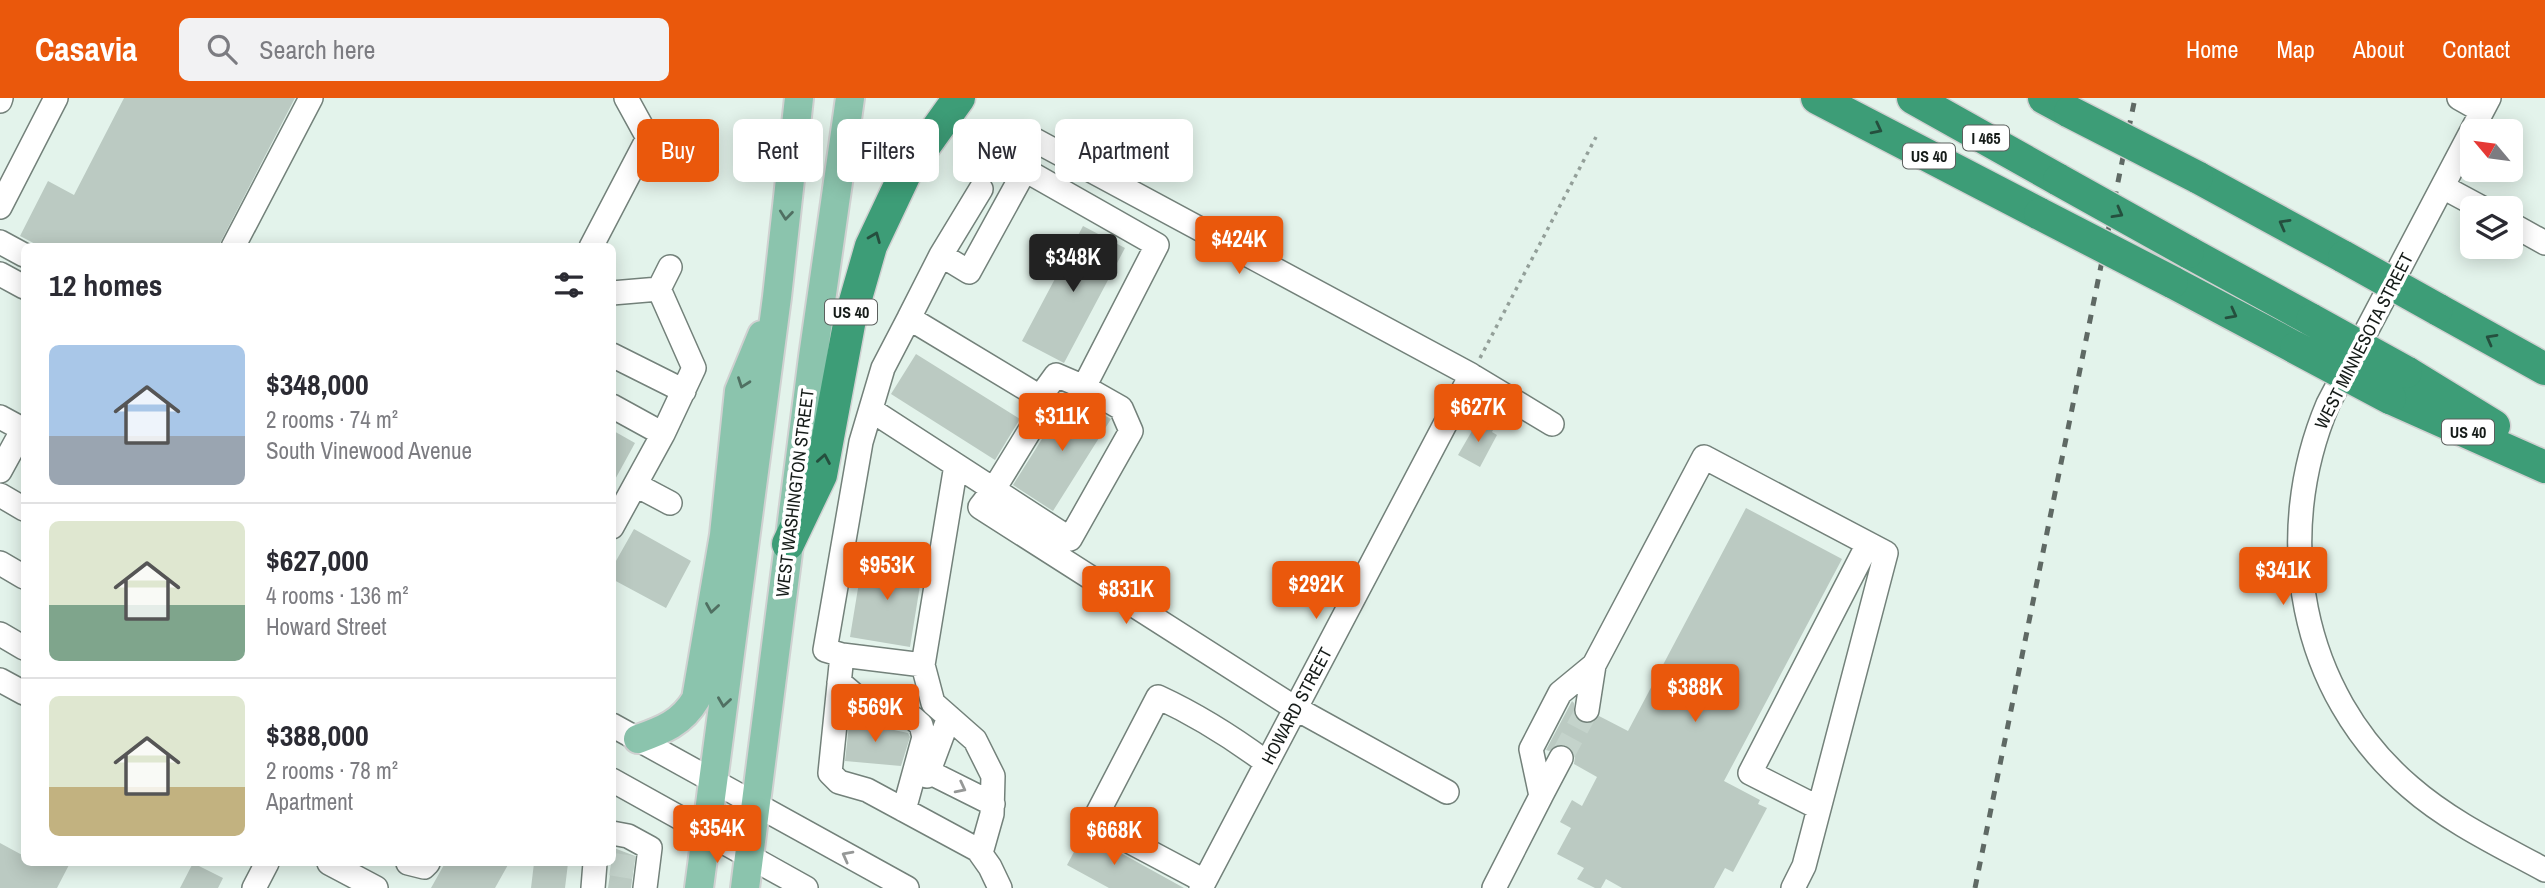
<!DOCTYPE html>
<meta charset="utf-8">
<style>
body{margin:0;font-family:"Archivo Narrow",sans-serif;background:#f2f2f3;color:#2b2b33;height:100vh;display:flex;flex-direction:column;font-size:26px;white-space:nowrap}
*{box-sizing:border-box;margin:0}
p{font-size:23px;color:#7c7c81}
.icon{flex:none;width:38px;height:38px;fill:none;stroke:currentColor;stroke-width:2;stroke-linecap:round;stroke-linejoin:round}
.map{position:relative;flex:1;overflow:hidden}
.side{position:absolute;left:21px;top:145px;width:595px;height:623px;display:flex;flex-direction:column;background:#fff;border-radius:10px;box-shadow:0 4px 18px #0003}
.side>*{flex:none}
.guide{position:absolute;left:637px;top:21px;width:665px;height:63px;display:flex;gap:14px}
.needle{width:46px;rotate:299deg}
.fabs{position:absolute;left:2460px;top:21px;display:grid;gap:14px}
.fabs a{display:grid;place-items:center;width:63px;height:63px;border-radius:10px;background:#fff;box-shadow:0 4px 18px #0003;font-size:35px}
.price{position:absolute;translate:-50% -60px;padding:0 16px;border-radius:7px;background:#ea580c;color:#fff;font-size:23px;line-height:46px;filter:drop-shadow(0 2px 4px #0008)}
.price::after{content:'';position:absolute;left:50%;top:42px;width:21px;height:16px;margin-left:-10px;background:inherit;clip-path:polygon(0 0,100% 0,50% 100%)}
.price.current{background:#222;color:#fff}
ul{padding:0;list-style:none}
li{display:flex;align-items:center;gap:21px;height:175px;padding:0 28px}
li+li{border-top:2px solid #e1e1e2}
li span{display:grid;place-items:center;flex:none;width:196px;height:140px;border-radius:10px;color:#555}
li>.icon{margin-inline-start:auto}
span .icon{width:84px;height:84px;fill:#fffc;stroke-width:1}
li b{font-size:30px}
h2{display:flex;justify-content:space-between;align-items:center;height:84px;padding:0 28px;font-size:30px}
.chip{padding:0 24px;border-radius:10px;background:#fff;box-shadow:0 4px 18px #0003;font-size:24px;line-height:63px}
.chip.current{background:#ea580c;color:#fff}
header{display:flex;align-items:center;gap:42px;box-sizing:border-box;height:98px;padding:0 35px;background:#ea580c;color:#fff}
header strong{font-size:33px}
nav{display:flex;gap:38px;margin-inline-start:auto;font-size:24px}
.search{width:490px;height:63px;background:#f2f2f3;display:flex;align-items:center;gap:18px;box-sizing:border-box;padding:0 24px;border-radius:10px;color:#7c7c81;font-size:26px}
.map>svg:first-child{display:block}
.building{fill:#bbcac2}
.lines{fill:none;stroke-linecap:round;stroke-linejoin:round}
.minor-tunnel{stroke:#c4d3cb;stroke-width:23;stroke-dasharray:23 11;stroke-linecap:butt}
.minor-casing{stroke:#73817a;stroke-width:26}
.major-casing{stroke:#d0d1d1;stroke-width:32}
.highway-casing{stroke:#d0d1d1;stroke-width:35}
.path{stroke:#939f99;stroke-width:3.5;stroke-dasharray:3.5 5;stroke-linecap:butt}
.minor{stroke:#fff;stroke-width:23}
.major{stroke:#8bc4ad;stroke-width:28}
.highway{stroke:#3d9d77;stroke-width:32}
.rail{stroke:#5f6964;stroke-width:5;stroke-dasharray:9 9;stroke-linecap:butt}
.highway-bridge-casing{stroke:#d0d1d1;stroke-width:35;stroke-linecap:butt}
.highway-bridge{stroke:#3d9d77;stroke-width:32}
.oneway{stroke:#254f3e}
.oneway2{stroke:#507062}
.oneway3{stroke:#969897}
.labels{text-anchor:middle;stroke-width:7;stroke-linejoin:round;paint-order:stroke}
.shield{fill:#fff;stroke:#5b5f5d;stroke-width:2}
.shield-label{font-size:16px;font-weight:bold;fill:#151b18}
.street-label{font-size:18px;fill:#151b18;stroke:#fff}
</style>
<header>
<strong>Casavia</strong>
<div class="search"><svg class="icon" aria-label="search" viewBox="0 0 24 24"><circle cx="10" cy="10" r="6"/><path d="M15 15l6 6"/></svg>Search here</div>
<nav><a>Home</a><a>Map</a><a>About</a><a>Contact</a></nav>
</header>
<div class="map">
<svg width="2545" height="790" viewBox="0 0 2545 790">
<rect width="100%" height="100%" fill="#e3f3eb"/>
<!-- building -->
<path class="building" d="M124,0H295L218,149H41L20,138L48,83L74,97Z
M1083,128L1125,150L1064,265L1022,243Z
M916,256L1020,321L995,362L891,296Z
M1069,298L1111,321L1053,413L1013,387Z
M1481,323L1494,330L1492,334L1497,337L1480,369L1458,357L1476,326L1478,328Z
M612,332L635,345L612,387Z
M1746,410L1842,461L1724,683L1760,702L1758,706L1767,710L1733,774L1725,770L1714,790H1622L1606,781L1601,790H1595L1577,781L1584,770L1557,756L1571,730L1560,724L1572,702L1582,708L1597,679L1574,666L1575,659L1568,648L1560,646L1549,653L1546,652L1572,603L1574,605V616L1579,623L1591,625L1599,618L1628,633Z
M634,431L691,463L666,510L612,481V470Z
M863,460L923,469L910,549L850,539Z
M850,618L858,619L871,627L908,635L910,639L901,668L845,663Z
M1084,735L1128,759L1184,790H1109L1067,767Z
M0,745L24,758V765H70L57,790H0Z
M614,750L635,758L631,790H608Z
M193,765L223,780L218,790H180Z
M445,765H509L495,790H431Z
M534,765H568L565,790H531Z"/>
<g class="lines">
<!-- minor-tunnel -->
<path class="minor-tunnel" d="M1561,660L1587,612
M611,766L636,770"/>
<!-- minor casing -->
<g class="minor-casing">
<path id="minor" d="M2459,0L2482,13
M2489,0L2328,306C2272,438 2299,594 2410,689C2450,724 2499,747 2545,772
M0,3L1,0
M1029,39L1471,277L1552,326
M2443,89L2482,110
M0,109L56,0
M2511,126L2545,145
M0,144L24,157
M233,149L311,0
M591,149L648,40L626,0
M941,157L981,91
M0,176L24,189
M612,195L659,191
M909,220L941,157L969,174L1025,72L1157,147L1084,289
M612,257L684,293
M612,308L663,336
M871,312L1070,441L1131,333L1121,310L1084,289L1056,277L1040,299
M0,319L24,332
M956,367L923,567L842,557L825,552L861,344L883,270L909,220L1040,299L1043,311L994,391L980,409L1295,610L1447,694
M0,373L23,331
M636,387L670,405
M0,397L24,411
M612,429L663,336L694,270L659,191L670,169
M0,465L24,479
M0,536L24,550
M842,557L830,675L839,684L867,692L978,752L990,769L1000,790
M923,567L933,605L975,642L993,678L992,716L981,755
M0,582L24,595
M839,584L873,613L913,620L921,627L924,639L904,712
M1587,612L1594,567
M612,627L907,790
M929,674L993,706
M927,678L949,619
M612,682L806,790
M1541,698L1561,660
M1819,710L1750,675L1868,446
M612,735L628,738L650,750L645,790
M329,765L376,790
M408,765L424,769L428,765
M1204,783L1093,724L1158,599C1197,617 1232,639 1267,665
M254,790L267,765
M593,790L595,765
M1201,790L1471,277
M1494,790L1541,698L1531,651L1560,595L1594,567L1704,359L1886,455L1804,768L1793,790"/>
</g>
<!-- major casing -->
<g class="major-casing">
<path id="major" d="M638,641C663,632 682,625 696,601L724,437L739,293L762,237
M699,790L777,199L799,0
M745,790L813,259L850,0"/>
</g>
<!-- highway casing -->
<g class="highway-casing">
<path id="highway" d="M1817,0L2040,116
M1913,0L2059,82
M2044,0L2070,14
M2197,79L2344,159
M2188,154L2312,222
M2172,184L2296,250
M2437,211L2545,271
M2406,274L2494,328
M2390,300L2545,369
M788,446L821,377L850,221L871,148L906,74L959,0"/>
</g>
<!-- path -->
<path class="path" d="M1480,260L1596,39"/>
<!-- minor -->
<use href="#minor" class="minor"/>
<!-- major -->
<use href="#major" class="major"/>
<!-- highway -->
<use href="#highway" class="highway"/>
<!-- rail -->
<path class="rail" d="M1975,790L2135,0"/>
<!-- highway-bridge casing -->
<g class="highway-bridge-casing">
<path id="highway-bridge" d="M2070,14L2197,79
M2059,82L2188,154
M2040,116L2172,184
M2344,159L2437,211
M2312,222L2406,274
M2296,250L2390,300"/>
</g>
<!-- highway-bridge -->
<use href="#highway-bridge" class="highway-bridge"/>
</g>
<!-- one-way arrows -->
<defs><path id="oneway-chevron" d="M-2-3.5L2.5 0L-2 3.5" fill="none" stroke-width="1.6" stroke-linecap="round" stroke-linejoin="round" transform="scale(1.75)"/></defs>
<g class="oneway">
<use href="#oneway-chevron" transform="translate(1877 31) rotate(27)"/>
<use href="#oneway-chevron" transform="translate(2118 115) rotate(29)"/>
<use href="#oneway-chevron" transform="translate(2284 126) rotate(-151)"/>
<use href="#oneway-chevron" transform="translate(875 139) rotate(-68)"/>
<use href="#oneway-chevron" transform="translate(2232 216) rotate(28)"/>
<use href="#oneway-chevron" transform="translate(2491 241) rotate(-151)"/>
<use href="#oneway-chevron" transform="translate(824 361) rotate(-80)"/>
</g>
<g class="oneway2">
<use href="#oneway-chevron" transform="translate(786 117) rotate(96)"/>
<use href="#oneway-chevron" transform="translate(743 285) rotate(110)"/>
<use href="#oneway-chevron" transform="translate(712 510) rotate(99)"/>
<use href="#oneway-chevron" transform="translate(724 604) rotate(98)"/>
</g>
<g class="oneway3">
<use href="#oneway-chevron" transform="translate(961 690) rotate(27)"/>
<use href="#oneway-chevron" transform="translate(847 758) rotate(-152)"/>
</g>
<g class="labels">
<!-- shield labels -->
<g class="shield">
<rect x="1963" y="27.5" width="46" height="25" rx="5"/>
<rect x="1903" y="45.5" width="52" height="25" rx="5"/>
<rect x="825" y="201.5" width="52" height="25" rx="5"/>
<rect x="2442" y="321.5" width="52" height="25" rx="5"/>
</g>
<g class="shield-label">
<text x="1986" y="46">I 465</text>
<text x="1929" y="64">US 40</text>
<text x="851" y="220">US 40</text>
<text x="2468" y="340">US 40</text>
</g>
<!-- street labels -->
<g class="street-label">
<text transform="translate(2364 243) rotate(-63)" y="6">WEST MINNESOTA STREET</text>
<text transform="translate(795 395) rotate(-83)" y="6">WEST WASHINGTON STREET</text>
<text transform="translate(1297 608) rotate(-62)" y="6">HOWARD STREET</text>
</g>
</g>
</svg>
<div class="fabs">
<a><svg class="needle" viewBox="-14 -14 28 28"><path d="M0-13l5 13h-10z" fill="#e53935"/><path d="M0 13l5-13h-10z" fill="#7c7c81"/></svg></a>
<a><svg class="icon" aria-label="layers" viewBox="0 0 24 24"><path d="M12 4l9 5-9 5-9-5zM3 14l9 5 9-5"/></svg></a>
</div>
<b class="price" style="left:1239px;top:178px">$424K</b>
<b class="price current" style="left:1073px;top:196px">$348K</b>
<b class="price" style="left:1478px;top:346px">$627K</b>
<b class="price" style="left:1062px;top:355px">$311K</b>
<b class="price" style="left:887px;top:504px">$953K</b>
<b class="price" style="left:2283px;top:509px">$341K</b>
<b class="price" style="left:1316px;top:523px">$292K</b>
<b class="price" style="left:1126px;top:528px">$831K</b>
<b class="price" style="left:1695px;top:626px">$388K</b>
<b class="price" style="left:875px;top:646px">$569K</b>
<b class="price" style="left:717px;top:767px">$354K</b>
<b class="price" style="left:1114px;top:769px">$668K</b>
<div class="guide">
<a class="chip current">Buy</a>
<a class="chip">Rent</a>
<a class="chip">Filters</a>
<a class="chip">New</a>
<a class="chip">Apartment</a>
</div>
<section class="side">
<h2>12 homes<svg class="icon" aria-label="filters" viewBox="0 0 24 24"><path d="M4 7h16M4 17h16"/><circle cx="9" cy="7" r="2"/><circle cx="15" cy="17" r="2"/></svg></h2>
<ul>
<li><span style="background:linear-gradient(#a9c7e8 65%,#9aa5b1 0)"><svg class="icon" aria-label="home" viewBox="0 0 24 24"><path d="M3 11l9-7 9 7M6 9v11h12V9"/></svg></span><div><b>$348,000</b><p>2 rooms · 74 m²</p><p>South Vinewood Avenue</p></div></li>
<li><span style="background:linear-gradient(#dfe7d0 60%,#7fa58c 0)"><svg class="icon" aria-label="home" viewBox="0 0 24 24"><path d="M3 11l9-7 9 7M6 9v11h12V9"/></svg></span><div><b>$627,000</b><p>4 rooms · 136 m²</p><p>Howard Street</p></div></li>
<li><span style="background:linear-gradient(#dfe7d0 65%,#c2b280 0)"><svg class="icon" aria-label="home" viewBox="0 0 24 24"><path d="M3 11l9-7 9 7M6 9v11h12V9"/></svg></span><div><b>$388,000</b><p>2 rooms · 78 m²</p><p>Apartment</p></div></li>
</ul>
</section>
</div>
